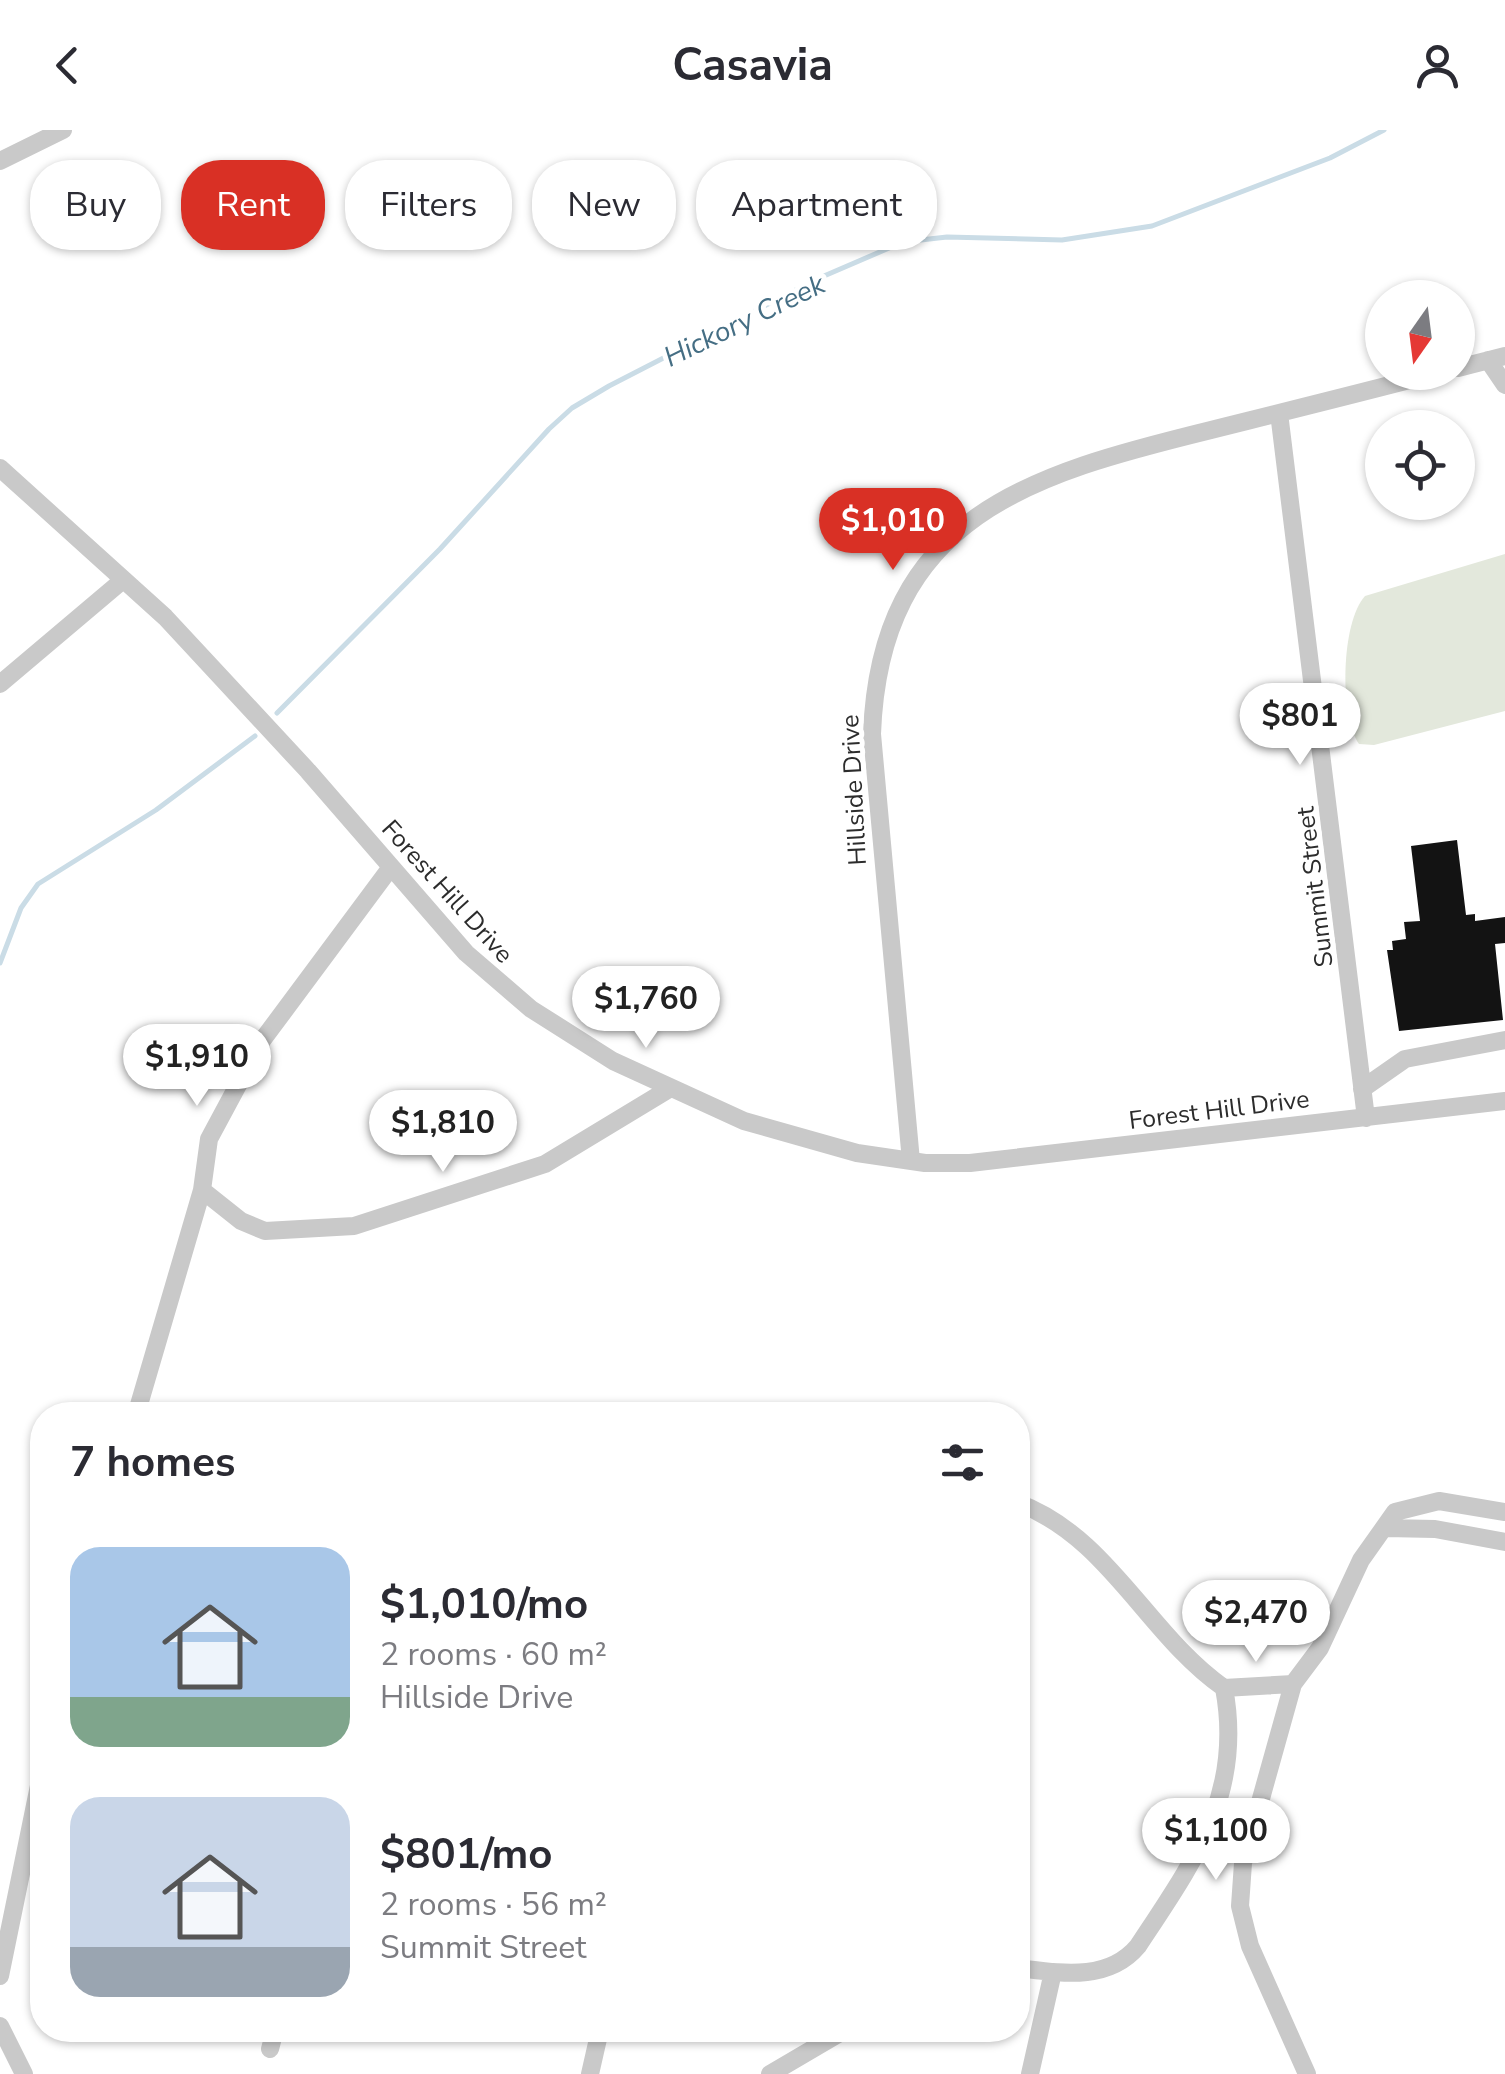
<!DOCTYPE html>
<meta charset="utf-8">
<style>
body{margin:0;font-family:"Nunito Sans",sans-serif;background:#f2f2f3;color:#2b2b33;height:100vh;display:flex;flex-direction:column;font-size:38px;white-space:nowrap}
*{box-sizing:border-box;margin:0}
p{font-size:32px;color:#7c7c81}
.icon{flex:none;width:55px;height:55px;fill:none;stroke:currentColor;stroke-width:2;stroke-linecap:round;stroke-linejoin:round}
.map{position:relative;flex:1;overflow:hidden}
.side{position:absolute;left:30px;top:1272px;width:1000px;height:640px;display:flex;flex-direction:column;background:#fff;border-radius:40px;box-shadow:0 2px 8px #0004}
.side>*{flex:none}
.guide{position:absolute;left:30px;top:30px;width:1000px;height:90px;display:flex;gap:20px}
.needle{width:65px;rotate:194deg}
.buttons{position:absolute;left:1365px;top:150px;display:grid;gap:20px}
.buttons a{display:grid;place-items:center;width:110px;height:110px;border-radius:50%;background:#fff;box-shadow:0 2px 8px #0004;font-size:50px}
.price{position:absolute;translate:-50% -85px;padding:0 22px;border-radius:35px;background:#fff;color:#222;font-size:32px;line-height:65px;filter:drop-shadow(0 2px 5px #0008)}
.price::after{content:'';position:absolute;left:50%;top:60px;width:30px;height:22px;margin-left:-15px;background:inherit;clip-path:polygon(0 0,100% 0,50% 100%)}
.price.active{background:#d93025;color:#fff}
ul{padding:0;list-style:none}
li{display:flex;align-items:center;gap:30px;height:250px;padding:0 40px}
li span{display:grid;place-items:center;flex:none;width:280px;height:200px;border-radius:30px;color:#555}
li>.icon{margin-inline-start:auto}
span .icon{width:120px;height:120px;fill:#fffc;stroke-width:1}
li b{font-size:42px}
h2{display:flex;justify-content:space-between;align-items:center;height:120px;padding:0 40px;font-size:42px}
.chip{padding:0 35px;border-radius:40px;background:#fff;box-shadow:0 2px 8px #0004;font-size:35px;line-height:90px}
.chip.active{background:#d93025;color:#fff}
header{display:flex;justify-content:space-between;align-items:center;height:130px;padding:0 40px;background:#fff;font-size:45px;font-weight:700}
.map>svg:first-child{display:block}
.grass{fill:#e3e8dc}
.lines{fill:none;stroke-linecap:round;stroke-linejoin:round}
.stream{stroke:#cadce6;stroke-width:5}
.building{fill:#131313}
.minor{stroke:#c9c9c9;stroke-width:18}
.labels{text-anchor:middle;stroke-width:10;stroke-linejoin:round;paint-order:stroke}
.street-label{font-size:25px;fill:#2c2c2c;stroke:#fff}
.water-label{font-size:28px;font-style:italic;fill:#456e84;stroke:#fff}
</style>
<header><svg class="icon" aria-label="back" viewBox="0 0 24 24"><path d="M15 5l-7 7 7 7"/></svg>Casavia<svg class="icon" aria-label="person" viewBox="0 0 24 24"><circle cx="12" cy="8" r="4"/><path d="M4 21q1-7 8-7t8 7"/></svg></header>
<div class="map">
<svg width="1505" height="1944" viewBox="0 0 1505 1944">
<rect width="100%" height="100%" fill="#fff"/>
<!-- grass -->
<path class="grass" d="M1505,424V581L1374,615L1359,614C1339,586 1341,492 1365,466Z"/>
<g class="lines">
<!-- stream -->
<path class="stream" d="M277,583L440,419L549,299L572,278L609,256L817,149L903,112L947,107L1062,110L1152,96L1330,28L1384,0
M0,833L21,778L38,754L156,680L255,606"/>
</g>
<!-- building -->
<path class="building" d="M1457,710L1466,785L1475,784V791L1505,787V813L1495,814L1503,890L1399,901L1387,820H1393L1392,811L1406,809L1404,792L1420,791L1411,716Z"/>
<g class="lines">
<!-- minor -->
<path class="minor" d="M0,31L63,0
M1488,230L1505,255
M1458,238L1505,226
M1279,283L1366,988
M0,338L165,487L308,641L466,823L531,879L613,931L744,991L857,1023L925,1033H970L1505,971
M0,554L123,450
M1362,959L1405,929L1505,910
M911,1031L872,604C880,385 1032,344 1211,300C1287,281 1364,262 1440,242
M202,1060L241,1091L265,1101L354,1096L545,1034L669,959
M136,1285L202,1060L209,1009L261,912L391,737
M1018,1373C1109,1407 1147,1504 1224,1558L1293,1554
M1386,1398L1435,1399L1505,1412
M1018,1401L1023,1375
M1018,1838C1060,1843 1108,1852 1138,1816C1194,1731 1244,1664 1224,1558
M0,1846L42,1641
M0,1896L24,1944
M270,1919L275,1900
M590,1944L600,1900
M770,1944L845,1900
M1030,1944L1053,1842
M1307,1944L1250,1816L1240,1776L1243,1733L1293,1554L1320,1518L1361,1430L1395,1382L1439,1371L1505,1382"/>
</g>
<g class="labels">
<!-- street labels -->
<g class="street-label">
<text transform="translate(853 660) rotate(-93)" y="9">Hillside Drive</text>
<text transform="translate(1314 757) rotate(-97)" y="9">Summit Street</text>
<text transform="translate(448 761) rotate(48)" y="9">Forest Hill Drive</text>
<text transform="translate(1219 979) rotate(-7)" y="9">Forest Hill Drive</text>
</g>
<!-- water labels -->
<g class="water-label">
<text transform="translate(744 190) rotate(-26)" y="10">Hickory Creek</text>
</g>
</g>
</svg>
<div class="buttons">
<a><svg class="needle" viewBox="-14 -14 28 28"><path d="M0-13l5 13h-10z" fill="#e53935"/><path d="M0 13l5-13h-10z" fill="#7c7c81"/></svg></a>
<a><svg class="icon" aria-label="locate" viewBox="0 0 24 24"><circle cx="12" cy="12" r="6"/><path d="M12 2v4M12 18v4M2 12h4M18 12h4"/></svg></a>
</div>
<b class="price active" style="left:893px;top:443px">$1,010</b>
<b class="price" style="left:1300px;top:638px">$801</b>
<b class="price" style="left:646px;top:921px">$1,760</b>
<b class="price" style="left:197px;top:979px">$1,910</b>
<b class="price" style="left:443px;top:1045px">$1,810</b>
<b class="price" style="left:1256px;top:1535px">$2,470</b>
<b class="price" style="left:1216px;top:1753px">$1,100</b>
<div class="guide">
<a class="chip">Buy</a>
<a class="chip active">Rent</a>
<a class="chip">Filters</a>
<a class="chip">New</a>
<a class="chip">Apartment</a>
</div>
<section class="side">
<h2>7 homes<svg class="icon" aria-label="filters" viewBox="0 0 24 24"><path d="M4 7h16M4 17h16"/><circle cx="9" cy="7" r="2"/><circle cx="15" cy="17" r="2"/></svg></h2>
<ul>
<li><span style="background:linear-gradient(#a9c7e8 75%,#7fa58c 0)"><svg class="icon" aria-label="home" viewBox="0 0 24 24"><path d="M3 11l9-7 9 7M6 9v11h12V9"/></svg></span><div><b>$1,010/mo</b><p>2 rooms · 60 m²</p><p>Hillside Drive</p></div></li>
<li><span style="background:linear-gradient(#c9d6e8 75%,#9aa5b1 0)"><svg class="icon" aria-label="home" viewBox="0 0 24 24"><path d="M3 11l9-7 9 7M6 9v11h12V9"/></svg></span><div><b>$801/mo</b><p>2 rooms · 56 m²</p><p>Summit Street</p></div></li>
</ul>
</section>
</div>
